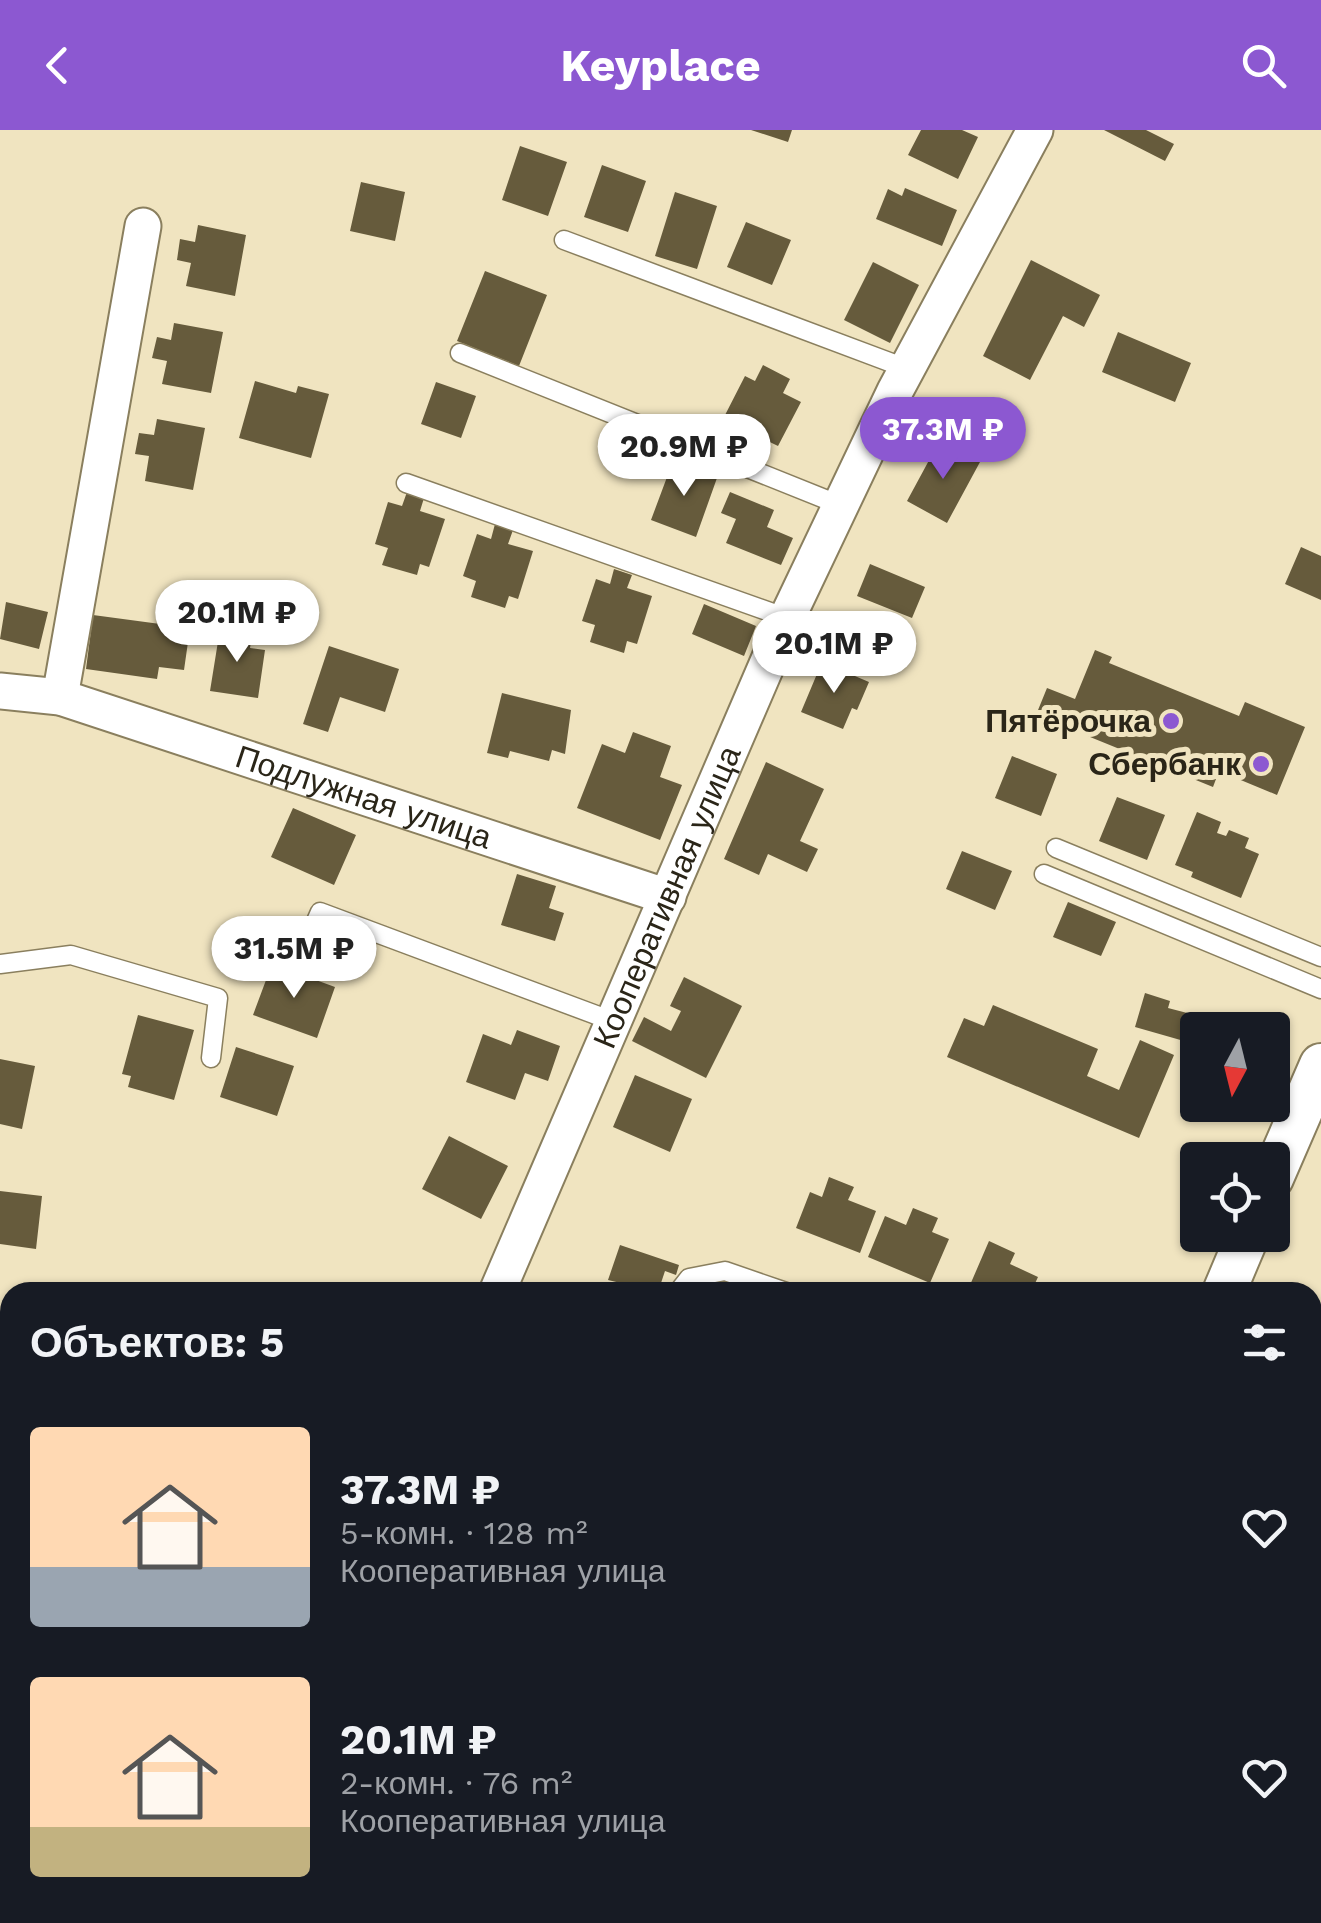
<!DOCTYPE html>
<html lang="ru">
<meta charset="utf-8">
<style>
body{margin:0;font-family:"Work Sans",sans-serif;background:#242831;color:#f1f3f6;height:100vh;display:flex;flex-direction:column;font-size:38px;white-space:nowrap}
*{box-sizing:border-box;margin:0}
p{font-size:32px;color:#9ea1a6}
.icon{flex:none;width:55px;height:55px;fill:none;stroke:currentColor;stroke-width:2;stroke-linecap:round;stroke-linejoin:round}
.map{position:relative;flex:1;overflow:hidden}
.sheet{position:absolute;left:0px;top:1152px;width:1322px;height:642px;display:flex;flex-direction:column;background:#171b24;border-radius:30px 30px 0 0;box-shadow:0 2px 8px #0004}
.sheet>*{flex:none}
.needle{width:65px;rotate:187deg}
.controls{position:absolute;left:1180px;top:882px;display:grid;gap:20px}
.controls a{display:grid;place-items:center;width:110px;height:110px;border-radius:10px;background:#171b24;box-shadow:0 2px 8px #0004;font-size:50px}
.price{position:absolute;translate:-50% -85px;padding:0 22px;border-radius:35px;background:#fff;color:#222;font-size:32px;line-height:65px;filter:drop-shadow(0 2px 5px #0008)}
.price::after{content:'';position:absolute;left:50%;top:60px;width:30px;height:22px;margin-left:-15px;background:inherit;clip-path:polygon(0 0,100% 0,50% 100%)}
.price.on{background:#8c58d1;color:#fff}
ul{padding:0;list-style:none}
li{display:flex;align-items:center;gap:30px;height:250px;padding:0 30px}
li span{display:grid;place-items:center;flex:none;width:280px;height:200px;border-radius:10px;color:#555}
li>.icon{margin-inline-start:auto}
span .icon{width:120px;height:120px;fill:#fffc;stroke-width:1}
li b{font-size:42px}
h2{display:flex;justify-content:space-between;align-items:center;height:120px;padding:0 30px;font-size:42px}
header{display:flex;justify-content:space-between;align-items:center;height:130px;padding:0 30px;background:#8c58d1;color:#fff;font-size:45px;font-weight:700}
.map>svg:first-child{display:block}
.building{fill:#665b3c}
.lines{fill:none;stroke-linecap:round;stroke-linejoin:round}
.service-casing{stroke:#8a7f5e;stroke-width:21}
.minor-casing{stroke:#8a7f5e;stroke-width:39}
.tertiary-casing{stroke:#8a7f5e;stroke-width:46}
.service{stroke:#fff;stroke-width:18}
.minor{stroke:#fff;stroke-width:35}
.tertiary{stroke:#fff;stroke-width:42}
.poi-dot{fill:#8c58d1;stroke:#f0e4c0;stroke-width:4}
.labels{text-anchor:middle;stroke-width:10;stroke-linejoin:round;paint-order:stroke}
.poi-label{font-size:32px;font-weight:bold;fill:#2a2518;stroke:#f0e4c0;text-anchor:end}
.street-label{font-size:32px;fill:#2a2518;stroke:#f0e4c0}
</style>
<header><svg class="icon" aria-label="back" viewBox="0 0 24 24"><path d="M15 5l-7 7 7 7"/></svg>Keyplace<svg class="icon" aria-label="search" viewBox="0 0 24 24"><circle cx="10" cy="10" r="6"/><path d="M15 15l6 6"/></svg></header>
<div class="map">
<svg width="1321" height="1793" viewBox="0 0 1321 1793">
<rect width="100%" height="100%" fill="#f0e4c0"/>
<!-- building -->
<path class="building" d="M751,0H792L788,12Z
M921,0H962L978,7L958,49L908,25Z
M1104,0H1146L1174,14L1165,31Z
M520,16L567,32L548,86L502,70Z
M602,35L646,51L628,102L584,87Z
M361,52L405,62L395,111L350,101Z
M905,58L957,80L942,116L876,89L888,59L902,66Z
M675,62L717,76L697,139L655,126Z
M746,92L791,110L772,155L727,137Z
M198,95L246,105L235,166L186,156L191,133L177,130L180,109L195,112Z
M1031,130L1100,165L1084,197L1063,186L1030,250L983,226Z
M873,132L919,155L890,213L844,190Z
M485,141L547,165L519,236L457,211Z
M174,193L223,202L211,263L162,254L167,231L152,228L157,207L171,210Z
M1118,202L1191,233L1175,272L1102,242Z
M763,235L790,249L783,263L801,272L778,316L723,289L745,246L755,251Z
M255,251L296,263L298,256L329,264L311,328L239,308Z
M436,252L476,266L461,308L421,294Z
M157,289L205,298L193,360L145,351L149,326L135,324L139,303L154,305Z
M940,310L980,332L947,393L907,371Z
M673,331L717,348L696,407L651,390Z
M407,362L424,368L420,381L445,389L429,437L420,434L417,445L382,435L388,418L375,414L388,372L402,376Z
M730,362L774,380L767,397L793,408L781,435L726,413L736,389L721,383Z
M495,394L513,400L508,414L533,421L518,469L509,466L505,478L471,467L476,451L463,446L477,404L491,409Z
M1301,417L1321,426V470L1285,454Z
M870,434L925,457L912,488L857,466Z
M614,439L632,445L627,458L652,466L637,514L627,511L624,523L590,512L595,495L582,491L596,449L610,454Z
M6,472L48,482L39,519L0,509Z
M704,474L756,496L744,526L692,504Z
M93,485L190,498L184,540L159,537L157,549L86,539Z
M220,499L252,504L250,518L265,520L258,568L210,561Z
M329,516L399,539L385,582L340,567L328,602L303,594Z
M1095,520L1112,527L1109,533L1239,586L1245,572L1305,597L1277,665L1219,641L1213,657L1036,585L1047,558L1075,569Z
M822,532L869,552L857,580L852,578L843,599L801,582Z
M502,563L571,580L565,624L552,620L549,631L510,621L508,628L487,623Z
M633,602L671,616L660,647L682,655L660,710L577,678L602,614L625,623Z
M1012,626L1057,644L1041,686L995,668Z
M766,632L824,659L800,711L818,719L807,742L768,724L759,745L724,729Z
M1117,667L1165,685L1147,730L1099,711Z
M293,678L356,705L334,755L271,727Z
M1197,682L1221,692L1217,703L1226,706L1229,700L1249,708L1245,718L1259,724L1241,768L1191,747L1193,742L1175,735Z
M962,721L1012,741L995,780L946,759Z
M517,744L556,756L549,778L564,783L555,811L501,795Z
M1068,772L1116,792L1101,826L1053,807Z
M272,834L335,857L317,908L253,885Z
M684,847L742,876L706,948L632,911L644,887L671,901L681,881L670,876Z
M1145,863L1170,871L1168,878L1191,884L1184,911L1135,897Z
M993,875L1098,919L1087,946L1119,960L1140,910L1174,925L1139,1008L947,927L964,888L984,896Z
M138,885L194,900L174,970L128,957L131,946L122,944Z
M517,900L560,916L548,951L525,943L515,970L466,952L483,904L511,915Z
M236,917L294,936L277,986L220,967Z
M0,929L35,936L22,999L0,994Z
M635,945L692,969L670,1022L613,997Z
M449,1006L508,1036L481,1089L422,1059Z
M829,1047L854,1057L848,1070L876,1081L860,1123L796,1098L810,1062L822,1067Z
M0,1061L42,1066L36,1119L0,1114Z
M913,1078L938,1088L932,1102L949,1109L930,1153L868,1127L885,1086L906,1095Z
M989,1111L1015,1123L1010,1134L1038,1147L1031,1162H967Z
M620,1115L679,1135L676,1145L665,1141L658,1162L608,1150Z
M1321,1228V1298L1312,1294V1237L1316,1239Z
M9,1267H10V1321L0,1317V1295Z
M1312,1636L1321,1638L1316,1696L1312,1694Z
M202,1785H383V1793H203Z
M462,1785H612L652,1791L461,1793Z
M776,1785H831L828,1793H773Z
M1055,1785H1131L1143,1790L1052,1793Z"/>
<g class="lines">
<!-- service casing -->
<g class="service-casing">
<path id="service" d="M564,110L908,239
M460,223L840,375
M406,353L787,488
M1056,718L1321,827
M1044,744L1321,859
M306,814L320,782L615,892
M0,834L71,825L218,868L211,928
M678,1162L689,1148L725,1141L786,1162
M1312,1318L1321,1322"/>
</g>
<!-- minor casing -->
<g class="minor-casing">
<g id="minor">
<path id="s1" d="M0,561L60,567L668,767"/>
<path d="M60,567L143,96"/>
<path id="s2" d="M497,1162L787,488L895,261L1035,0"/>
<path d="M0,1513H10"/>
<path d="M1312,1576L1321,1580"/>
<path d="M909,1785L911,1793"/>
</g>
</g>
<!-- tertiary casing -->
<g class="tertiary-casing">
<path id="tertiary" d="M1272,1048L1321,935
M1224,1162L1248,1105
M966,1793L969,1785"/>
</g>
<!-- service -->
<use href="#service" class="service"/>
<!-- minor -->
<use href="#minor" class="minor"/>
<!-- tertiary -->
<use href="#tertiary" class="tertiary"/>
</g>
<!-- markers -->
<g class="poi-dot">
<circle cx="1171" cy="591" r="10"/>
<circle cx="1261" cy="634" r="10"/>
</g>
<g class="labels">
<!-- poi labels -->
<g class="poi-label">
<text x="1151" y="602">Пятёрочка</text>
<text x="1241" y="645">Сбербанк</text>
</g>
<!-- street labels -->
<g class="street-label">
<text dy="11" stroke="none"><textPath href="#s1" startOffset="380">Подлужная улица</textPath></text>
<text dy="11" stroke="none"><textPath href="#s2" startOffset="430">Кооперативная улица</textPath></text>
</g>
</g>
</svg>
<div class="controls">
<a><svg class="needle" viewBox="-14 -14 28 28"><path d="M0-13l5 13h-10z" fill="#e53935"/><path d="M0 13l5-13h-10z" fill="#9ea1a6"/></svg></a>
<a><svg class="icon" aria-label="locate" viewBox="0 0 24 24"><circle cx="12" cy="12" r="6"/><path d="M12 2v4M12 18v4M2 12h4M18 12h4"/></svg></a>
</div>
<b class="price on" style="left:943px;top:352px">37.3M ₽</b>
<b class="price" style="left:684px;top:369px">20.9M ₽</b>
<b class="price" style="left:237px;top:535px">20.1M ₽</b>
<b class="price" style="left:834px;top:566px">20.1M ₽</b>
<b class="price" style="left:294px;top:871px">31.5M ₽</b>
<section class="sheet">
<h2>Объектов: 5<svg class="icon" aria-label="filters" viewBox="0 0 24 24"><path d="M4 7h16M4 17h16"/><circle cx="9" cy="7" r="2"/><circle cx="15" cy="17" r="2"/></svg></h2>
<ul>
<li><span style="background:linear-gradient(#ffd9b3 70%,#9aa5b1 0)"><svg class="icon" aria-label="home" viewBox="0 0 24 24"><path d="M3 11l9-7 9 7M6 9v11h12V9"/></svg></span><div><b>37.3M ₽</b><p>5-комн. · 128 m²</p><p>Кооперативная улица</p></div><svg class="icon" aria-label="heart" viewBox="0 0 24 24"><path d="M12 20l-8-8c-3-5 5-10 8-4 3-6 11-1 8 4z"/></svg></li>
<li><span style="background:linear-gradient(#ffd9b3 75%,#c2b280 0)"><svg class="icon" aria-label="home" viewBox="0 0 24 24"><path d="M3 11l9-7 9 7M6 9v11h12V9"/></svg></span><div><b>20.1M ₽</b><p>2-комн. · 76 m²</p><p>Кооперативная улица</p></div><svg class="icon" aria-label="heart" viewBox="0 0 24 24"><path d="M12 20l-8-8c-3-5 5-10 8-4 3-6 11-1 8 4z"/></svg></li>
</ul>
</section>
</div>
